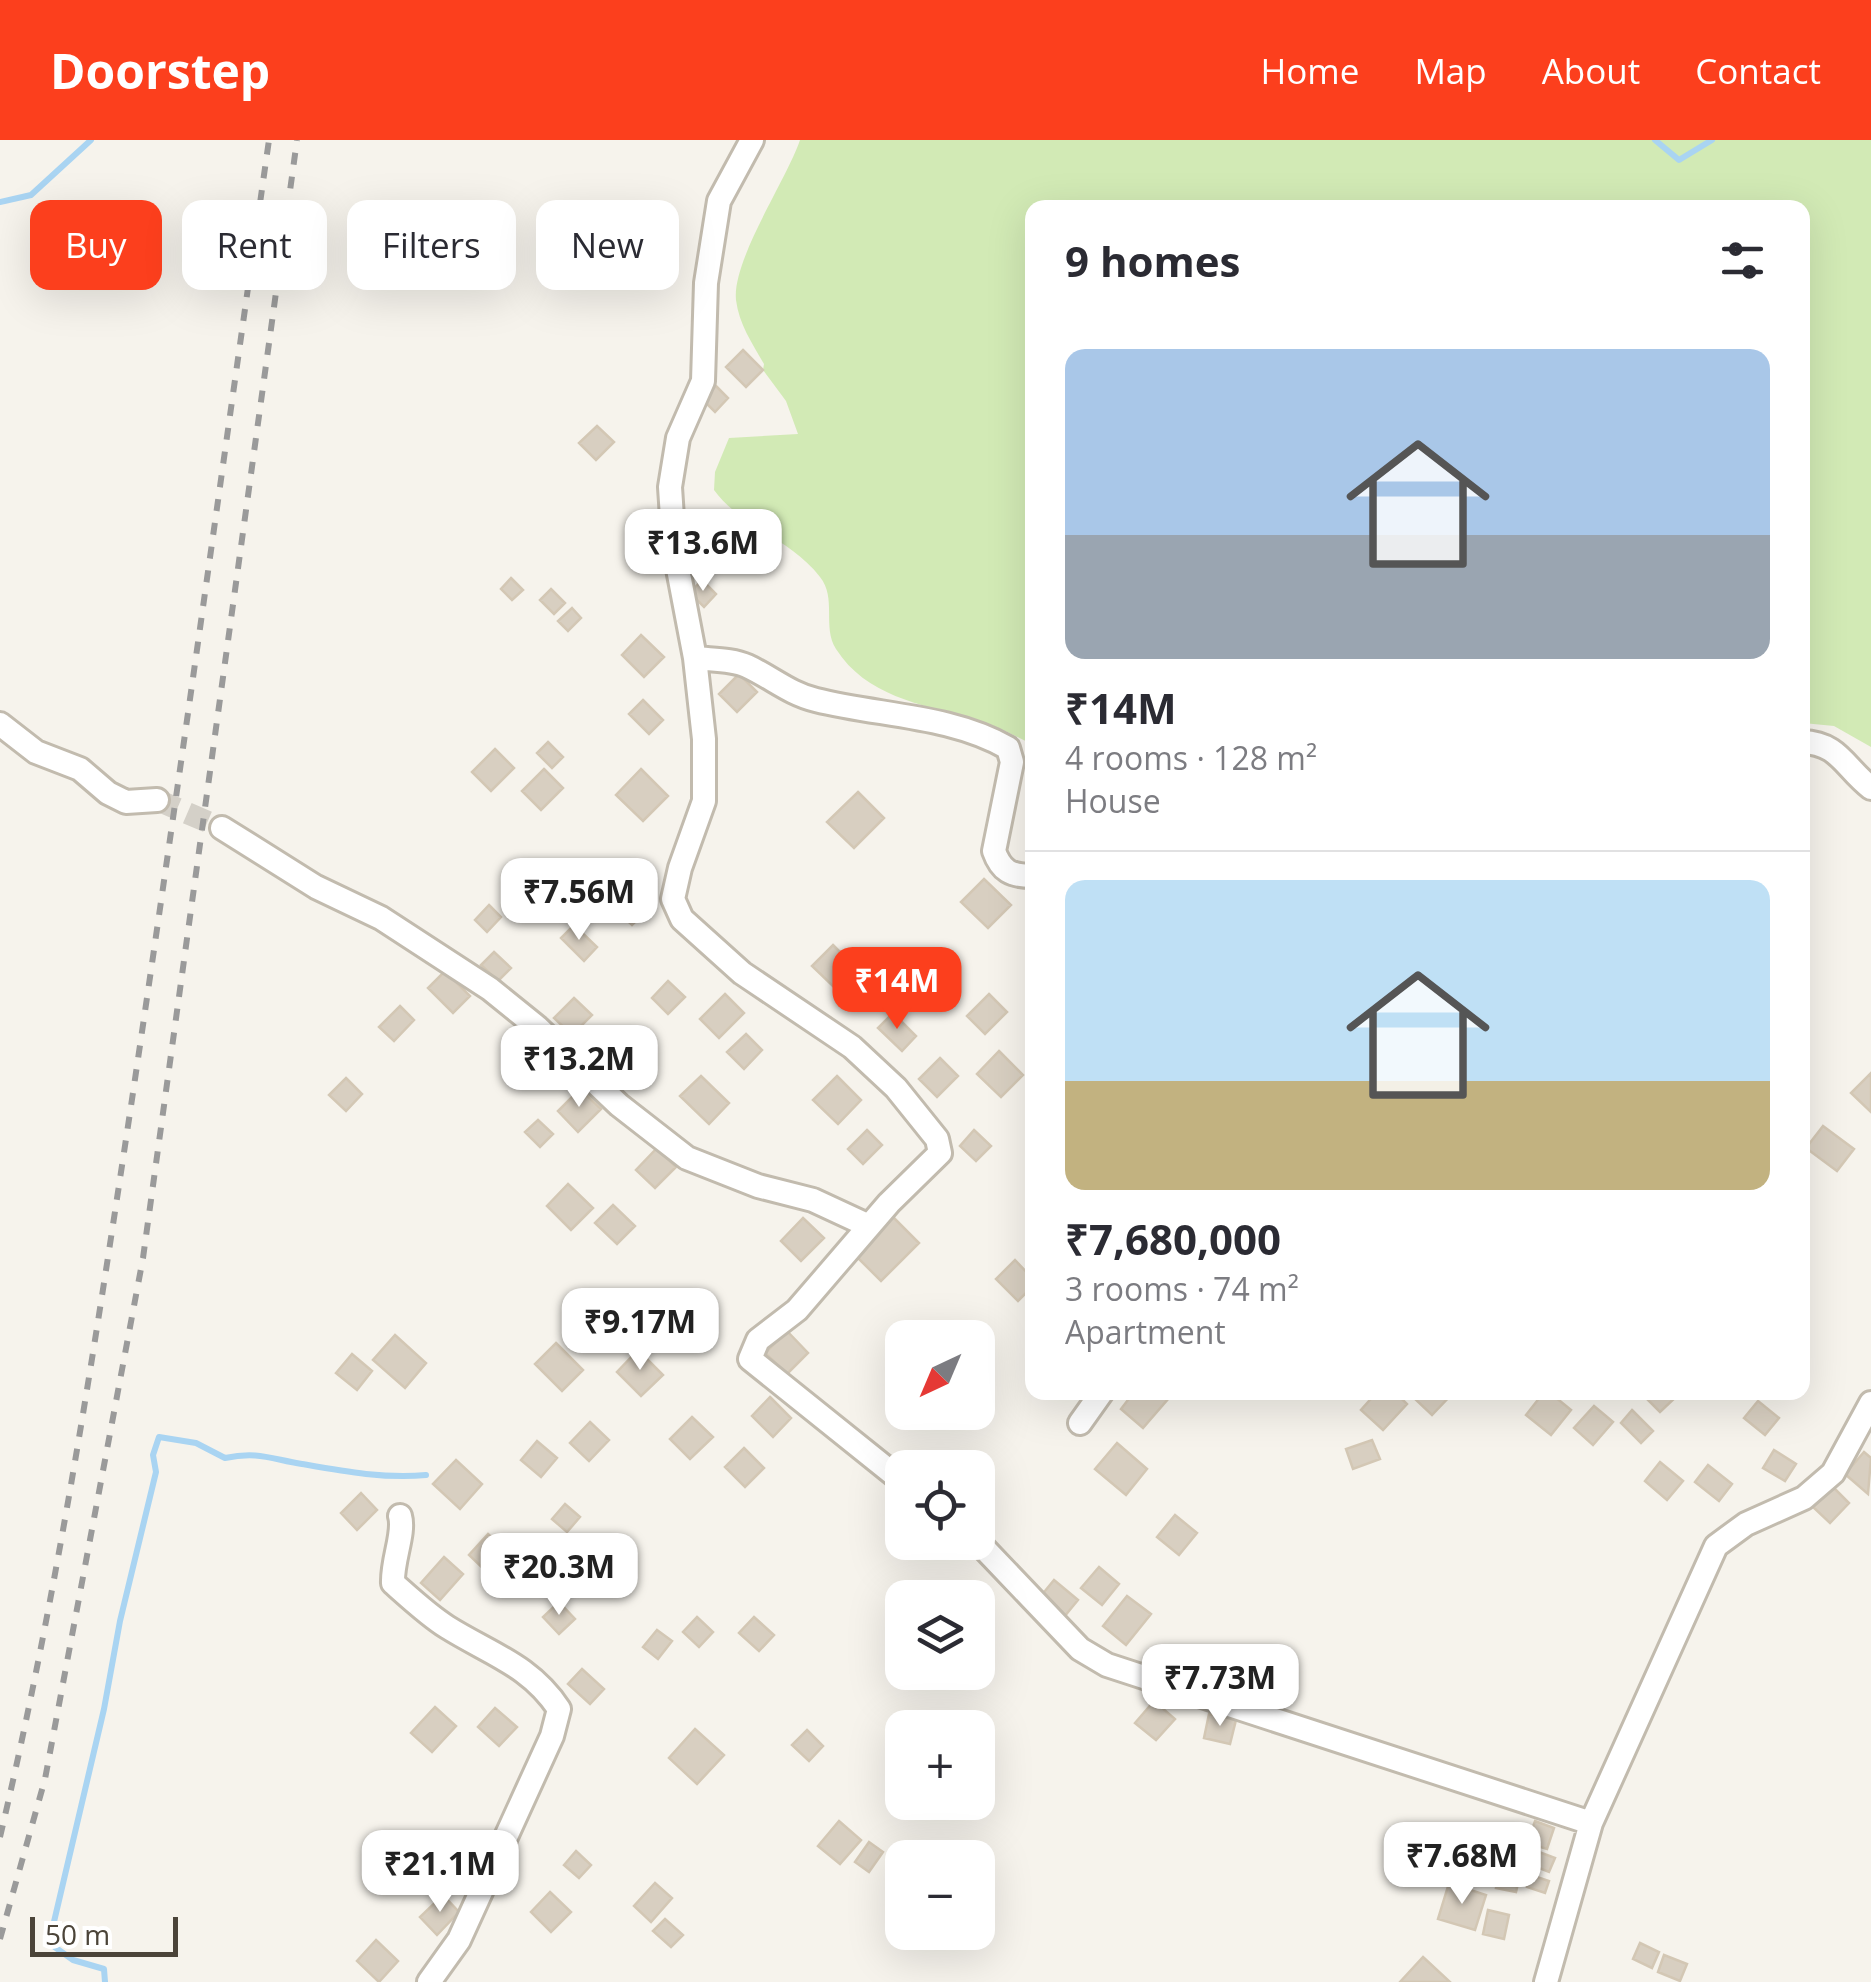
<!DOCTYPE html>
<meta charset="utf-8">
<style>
body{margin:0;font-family:"Open Sans",sans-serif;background:#f7f7f7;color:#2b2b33;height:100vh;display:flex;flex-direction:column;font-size:38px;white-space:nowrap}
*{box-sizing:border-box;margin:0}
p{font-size:32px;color:#7c7c81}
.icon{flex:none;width:55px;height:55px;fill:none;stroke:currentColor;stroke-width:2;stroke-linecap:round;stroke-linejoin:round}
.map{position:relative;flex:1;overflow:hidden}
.details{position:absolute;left:1025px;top:60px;width:785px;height:1200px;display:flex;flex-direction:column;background:#fff;border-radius:20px;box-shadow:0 10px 40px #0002}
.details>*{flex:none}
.hud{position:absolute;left:30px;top:60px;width:845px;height:90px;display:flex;gap:20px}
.needle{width:65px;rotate:224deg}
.controls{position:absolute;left:885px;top:1180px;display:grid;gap:20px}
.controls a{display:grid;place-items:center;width:110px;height:110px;border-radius:20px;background:#fff;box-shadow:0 10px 40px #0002;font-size:50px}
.scale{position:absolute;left:30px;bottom:25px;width:148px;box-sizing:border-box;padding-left:10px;border:5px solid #4b4439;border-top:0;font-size:28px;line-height:35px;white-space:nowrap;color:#4b4439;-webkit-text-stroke:8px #fff;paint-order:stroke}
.price{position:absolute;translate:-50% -85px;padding:0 22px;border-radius:20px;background:#fff;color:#222;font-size:32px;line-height:65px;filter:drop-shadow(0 2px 5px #0008)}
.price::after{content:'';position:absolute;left:50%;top:60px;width:30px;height:22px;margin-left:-15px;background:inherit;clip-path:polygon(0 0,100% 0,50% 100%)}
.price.current{background:#fc3f1d;color:#fff}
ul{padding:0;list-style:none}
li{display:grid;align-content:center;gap:20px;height:530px;padding:0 40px}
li+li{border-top:2px solid #e1e1e2}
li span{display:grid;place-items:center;height:310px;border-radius:20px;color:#555}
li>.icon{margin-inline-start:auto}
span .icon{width:180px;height:180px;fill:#fffc;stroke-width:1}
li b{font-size:42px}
h2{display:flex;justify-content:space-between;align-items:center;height:120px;padding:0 40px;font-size:42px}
.pill{padding:0 35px;border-radius:20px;background:#fff;box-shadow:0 10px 40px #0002;font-size:35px;line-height:90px}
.pill.current{background:#fc3f1d;color:#fff}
header{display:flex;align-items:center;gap:60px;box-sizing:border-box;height:140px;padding:0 50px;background:#fc3f1d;color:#fff}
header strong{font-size:48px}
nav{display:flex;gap:55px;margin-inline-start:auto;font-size:35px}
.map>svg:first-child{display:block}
.green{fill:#d2eab5}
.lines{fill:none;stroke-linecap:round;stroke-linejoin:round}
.stream{stroke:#a9d4f2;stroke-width:6}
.building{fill:#d8cfc1;stroke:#d3c7b4;stroke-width:2.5}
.minor-tunnel{stroke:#d4d0c8;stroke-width:22;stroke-dasharray:22 11;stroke-linecap:butt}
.minor-casing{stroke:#c2bbae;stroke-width:28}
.minor{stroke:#fff;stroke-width:22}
.rail{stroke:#9a9a9a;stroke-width:6;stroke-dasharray:12 12;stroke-linecap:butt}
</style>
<header>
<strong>Doorstep</strong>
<nav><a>Home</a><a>Map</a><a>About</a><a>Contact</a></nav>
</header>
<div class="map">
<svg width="1871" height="1842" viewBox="0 0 1871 1842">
<rect width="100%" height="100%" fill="#f6f3ec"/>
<!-- green -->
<path class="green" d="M800,0H1871V607L1834,586L1803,583L1802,68H1032V604C1012,594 991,584 969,578C920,564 866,556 836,509C822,487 837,458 820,437C791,399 742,388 714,350L715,332L729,298L798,294L786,261L763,230L764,224C752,203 739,184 736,160C732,120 786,41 800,0Z"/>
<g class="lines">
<!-- stream -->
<path class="stream" d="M1655,0L1679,20L1712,0
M0,62L31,55L91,0
M105,1842L104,1829L73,1820L49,1803L104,1569L120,1481L156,1332L153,1315L159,1297L196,1303L225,1318C258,1311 271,1319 302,1324C342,1331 385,1339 426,1335"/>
</g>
<!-- building -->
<path class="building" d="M743,210L763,230L746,247L726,227Z
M716,246L728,258L715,272L703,260Z
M597,286L614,302L596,320L579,303Z
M728,391L748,411L730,430L710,410Z
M511,438L523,450L512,460L501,449Z
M702,440L716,454L704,467L690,453Z
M551,449L565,463L554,474L540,460Z
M572,468L581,478L568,491L558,481Z
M641,495L664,517L644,537L622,515Z
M739,534L757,552L737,572L719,554Z
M643,560L663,580L649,594L629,574Z
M548,602L563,617L552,628L537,613Z
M495,609L514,628L491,651L472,632Z
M544,629L563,648L541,670L522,651Z
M641,629L668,656L643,681L616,655Z
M858,652L884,678L854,708L827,682Z
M984,739L1011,765L988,788L961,762Z
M627,744L650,767L632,785L608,762Z
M489,765L501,777L487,792L475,780Z
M574,785L597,807L584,821L561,798Z
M833,805L856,828L836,849L812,826Z
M494,812L511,828L498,841L481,825Z
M445,831L470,856L453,873L428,848Z
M668,841L685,857L668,874L652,858Z
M725,854L744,873L719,898L700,879Z
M989,854L1007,872L985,894L967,876Z
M574,858L592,875L572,895L554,878Z
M400,866L414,880L394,901L379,887Z
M893,873L916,896L902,911L878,888Z
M746,894L762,910L744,929L727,912Z
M603,900L619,915L604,930L588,915Z
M552,909L565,922L549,937L536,925Z
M999,911L1023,935L1001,957L977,934Z
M940,918L958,936L937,957L919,939Z
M1871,933V972L1851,953Z
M701,936L729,963L709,984L680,956Z
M837,936L861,960L838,984L813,960Z
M346,938L362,954L346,971L329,955Z
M580,949L601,969L578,992L558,971Z
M538,980L553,994L540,1007L525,992Z
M1823,986L1854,1009L1837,1031L1806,1008Z
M867,990L882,1005L863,1024L848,1009Z
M974,990L991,1006L976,1021L960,1006Z
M657,1008L676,1027L655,1048L636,1030Z
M568,1044L593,1068L571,1090L547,1066Z
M613,1065L635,1086L617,1104L595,1083Z
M890,1074L919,1103L881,1141L852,1112Z
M803,1078L824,1098L801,1121L781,1101Z
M1015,1120L1032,1138V1147L1018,1161L996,1139Z
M679,1175L697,1193L682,1209L663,1191Z
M787,1191L808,1213L787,1234L765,1213Z
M395,1195L426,1223L405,1248L373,1220Z
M556,1203L583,1230L562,1251L535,1224Z
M638,1210L663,1235L641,1256L617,1232Z
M352,1214L372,1231L357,1250L336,1233Z
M1134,1252H1160L1168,1259L1143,1288L1121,1269Z
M1377,1252H1395L1407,1264L1383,1290L1361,1270Z
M1420,1252H1451L1452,1254L1432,1275L1414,1258Z
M1544,1252H1549L1571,1270L1551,1295L1526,1275Z
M1640,1252H1675L1678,1255L1660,1272Z
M770,1257L791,1278L773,1297L752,1276Z
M1758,1261L1779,1278L1765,1295L1744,1278Z
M1594,1266L1613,1282L1593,1305L1574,1288Z
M1632,1270L1653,1291L1641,1303L1621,1283Z
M692,1277L713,1297L690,1319L670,1299Z
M590,1282L609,1300L589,1321L570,1303Z
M1372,1300L1380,1319L1353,1329L1346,1309Z
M537,1301L557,1318L541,1337L521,1320Z
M1117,1303L1147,1329L1126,1355L1095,1329Z
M744,1308L764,1328L745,1347L725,1327Z
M1774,1310L1796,1324L1785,1341L1763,1328Z
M1864,1312L1871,1318L1868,1354L1845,1334Z
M456,1320L482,1344L460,1369L433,1344Z
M1660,1322L1683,1341L1667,1360L1645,1341Z
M1708,1325L1732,1344L1719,1361L1695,1342Z
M1833,1347L1849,1363L1830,1383L1813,1367Z
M361,1353L377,1370L357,1390L341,1373Z
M565,1364L580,1377L567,1392L552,1379Z
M1175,1375L1197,1393L1179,1415L1157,1397Z
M488,1394L511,1415L492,1437L469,1415Z
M444,1417L463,1434L440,1460L421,1443Z
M583,1423L603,1437L591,1453L572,1438Z
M1099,1427L1119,1444L1102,1465L1081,1448Z
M1054,1440L1078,1460L1064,1477L1040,1457Z
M1127,1456L1151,1474L1126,1505L1103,1486Z
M559,1462L575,1479L559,1494L543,1477Z
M697,1477L713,1492L699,1507L683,1492Z
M754,1477L774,1495L759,1511L739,1493Z
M657,1490L672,1501L658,1519L643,1507Z
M582,1529L604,1549L590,1564L568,1544Z
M1154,1561L1175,1579L1156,1600L1135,1583Z
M435,1567L456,1586L432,1612L411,1593Z
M495,1568L517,1587L499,1606L478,1587Z
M1209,1574L1236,1580L1230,1604L1204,1598Z
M695,1589L724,1615L697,1644L669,1618Z
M807,1590L823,1606L809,1621L792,1605Z
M839,1681L861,1700L840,1724L818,1706Z
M1535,1681L1554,1688L1547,1709L1527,1703Z
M869,1702L883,1712L869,1732L855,1722Z
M576,1711L591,1725L579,1738L564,1725Z
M1539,1712L1555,1718L1549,1732L1534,1726Z
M1504,1713L1524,1717L1516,1752L1496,1748Z
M1531,1735L1549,1741L1545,1753L1527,1747Z
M655,1743L672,1758L651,1782L634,1766Z
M1449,1743L1486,1755L1475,1790L1438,1779Z
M550,1752L571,1772L551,1792L531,1772Z
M443,1755L459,1772L437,1795L420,1777Z
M1488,1770L1509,1775L1504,1799L1483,1794Z
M665,1779L683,1795L671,1807L653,1791Z
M376,1800L398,1821L379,1842L357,1821Z
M1640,1803L1659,1812L1652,1828L1633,1819Z
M1664,1815L1687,1824L1680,1841L1658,1832Z
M1423,1817L1450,1842H1400Z"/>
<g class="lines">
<!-- minor-tunnel -->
<path class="minor-tunnel" d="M157,660L222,688"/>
<!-- minor casing -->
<g class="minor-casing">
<path id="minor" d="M752,0L719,61L706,143L703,241L678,298L670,347L674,408L695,518L704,599V661L680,728L673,759L682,779L742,833L852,907L896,948L937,999L940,1013L889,1063L797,1170L758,1200L750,1219L902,1341
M695,518C711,520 732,519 747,526C771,537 790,554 816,560C880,576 950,575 1008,608L1012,622L994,711C1001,731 1011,736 1032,736
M0,584L36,612L80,629L108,653L126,662L157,660
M1802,602C1839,603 1844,627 1871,648
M222,688L316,747L381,778L490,849L537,887L619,965L687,1018L758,1046L813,1060L869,1086
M1080,1283L1102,1252
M400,1376C405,1393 392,1420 393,1443C410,1458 428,1475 447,1487C490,1514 530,1525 559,1569L552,1596L459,1800L429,1842
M978,1402L1080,1509L1107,1525L1591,1683
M1546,1842L1591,1683L1716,1406L1746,1384L1804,1358L1833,1333L1871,1263"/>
</g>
<!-- minor -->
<use href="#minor" class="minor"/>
<!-- rail -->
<path class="rail" d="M0,1697C57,1456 94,1211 131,966C179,644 223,322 269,0
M0,1799L45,1639L143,1118L297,0"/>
</g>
</svg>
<div class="controls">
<a><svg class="needle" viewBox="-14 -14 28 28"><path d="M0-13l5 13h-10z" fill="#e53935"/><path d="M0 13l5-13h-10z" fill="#7c7c81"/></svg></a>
<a><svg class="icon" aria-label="locate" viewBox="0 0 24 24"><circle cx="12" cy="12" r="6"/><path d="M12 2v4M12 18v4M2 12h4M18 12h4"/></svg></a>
<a><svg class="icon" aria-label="layers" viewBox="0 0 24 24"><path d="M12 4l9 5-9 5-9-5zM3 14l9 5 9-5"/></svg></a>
<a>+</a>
<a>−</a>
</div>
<div class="scale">50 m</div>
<b class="price" style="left:703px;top:454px">₹13.6M</b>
<b class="price" style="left:579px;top:803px">₹7.56M</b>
<b class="price current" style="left:897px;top:892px">₹14M</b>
<b class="price" style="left:579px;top:970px">₹13.2M</b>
<b class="price" style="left:640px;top:1233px">₹9.17M</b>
<b class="price" style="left:559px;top:1478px">₹20.3M</b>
<b class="price" style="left:1220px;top:1589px">₹7.73M</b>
<b class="price" style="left:1462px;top:1767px">₹7.68M</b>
<b class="price" style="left:440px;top:1775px">₹21.1M</b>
<div class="hud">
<a class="pill current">Buy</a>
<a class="pill">Rent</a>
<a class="pill">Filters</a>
<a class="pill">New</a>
</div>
<section class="details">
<h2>9 homes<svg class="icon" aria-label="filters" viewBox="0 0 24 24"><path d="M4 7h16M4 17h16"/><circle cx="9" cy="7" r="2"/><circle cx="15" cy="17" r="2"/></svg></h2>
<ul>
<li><span style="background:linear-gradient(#a9c7e8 60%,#9aa5b1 0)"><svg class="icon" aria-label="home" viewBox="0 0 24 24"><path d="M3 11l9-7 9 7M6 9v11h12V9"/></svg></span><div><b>₹14M</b><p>4 rooms · 128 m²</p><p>House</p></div></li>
<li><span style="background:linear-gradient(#bfe0f5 65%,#c2b280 0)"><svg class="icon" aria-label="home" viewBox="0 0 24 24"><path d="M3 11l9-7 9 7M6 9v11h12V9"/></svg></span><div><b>₹7,680,000</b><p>3 rooms · 74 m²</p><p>Apartment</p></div></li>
</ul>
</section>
</div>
